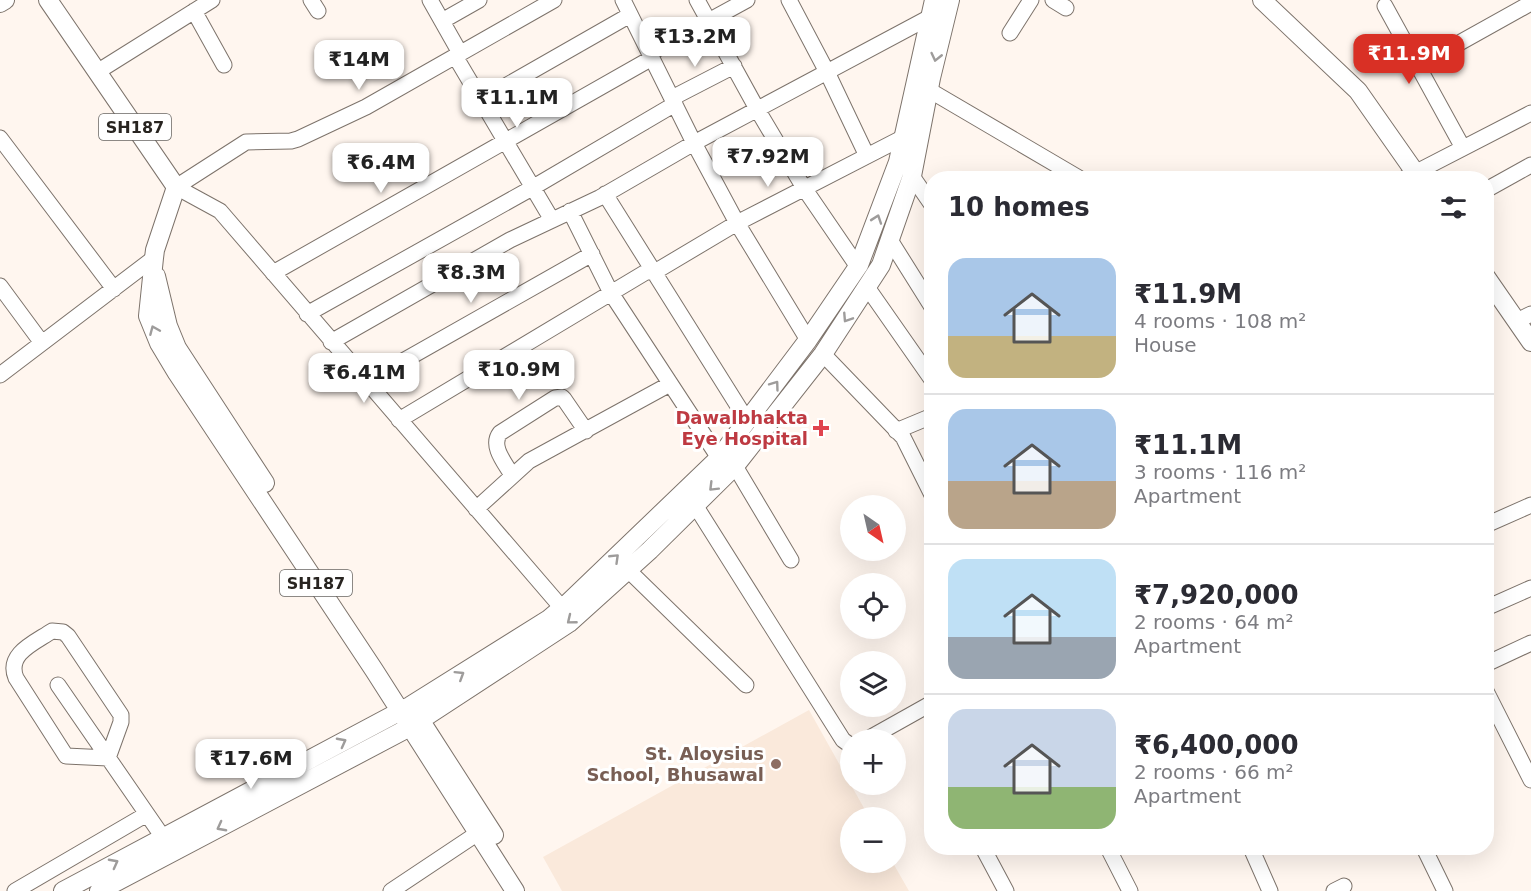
<!DOCTYPE html>
<meta charset="utf-8">
<style>
body{margin:0;font-family:"DejaVu Sans",sans-serif;background:#f2f2f3;color:#2b2b33;height:100vh;display:flex;flex-direction:column;font-size:22px;white-space:nowrap}
*{box-sizing:border-box;margin:0}
p{font-size:20px;color:#7c7c81}
.icon{flex:none;width:33px;height:33px;fill:none;stroke:currentColor;stroke-width:2;stroke-linecap:round;stroke-linejoin:round}
.map{position:relative;flex:1;overflow:hidden}
.details{position:absolute;left:924px;top:171px;width:570px;height:684px;display:flex;flex-direction:column;background:#fff;border-radius:24px;box-shadow:0 6px 24px #0002}
.details>*{flex:none}
.needle{width:39px;rotate:146deg}
.tools{position:absolute;left:840px;top:495px;display:grid;gap:12px}
.tools a{display:grid;place-items:center;width:66px;height:66px;border-radius:50%;background:#fff;box-shadow:0 6px 24px #0002;font-size:30px}
.price{position:absolute;translate:-50% -51px;padding:0 14px;border-radius:12px;background:#fff;color:#222;font-size:20px;line-height:39px;filter:drop-shadow(0 2px 3px #0008)}
.price::after{content:'';position:absolute;left:50%;top:36px;width:18px;height:14px;margin-left:-9px;background:inherit;clip-path:polygon(0 0,100% 0,50% 100%)}
.price.current{background:#d93025;color:#fff}
ul{padding:0;list-style:none}
li{display:flex;align-items:center;gap:18px;height:150px;padding:0 24px}
li+li{border-top:2px solid #e1e1e2}
li span{display:grid;place-items:center;flex:none;width:168px;height:120px;border-radius:18px;color:#555}
li>.icon{margin-inline-start:auto}
span .icon{width:72px;height:72px;fill:#fffc;stroke-width:1}
li b{font-size:26px}
h2{display:flex;justify-content:space-between;align-items:center;height:72px;padding:0 24px;font-size:26px}
.map>svg:first-child{display:block}
.built{fill:#fae9db}
.lines{fill:none;stroke-linecap:round;stroke-linejoin:round}
.minor-casing{stroke:#7d736b;stroke-width:17}
.major-casing{stroke:#7d736b;stroke-width:20}
.minor{stroke:#fff;stroke-width:15}
.major{stroke:#fff;stroke-width:18}
.oneway{stroke:#9e9c9b}
.health-dot{fill:#e0444e;stroke:#fff;stroke-width:2}
.education-dot{fill:#8d6e63;stroke:#fff;stroke-width:2}
.labels{text-anchor:middle;stroke-width:6;stroke-linejoin:round;paint-order:stroke}
.shield{fill:#fff;stroke:#686663;stroke-width:1.5}
.shield-label{font-size:16px;font-weight:bold;fill:#282420}
.health-label{font-size:18px;font-weight:bold;fill:#be3a42;stroke:#fff;text-anchor:end}
.education-label{font-size:18px;font-weight:bold;fill:#785e54;stroke:#fff;text-anchor:end}
</style>
<div class="map">
<svg width="1531" height="891" viewBox="0 0 1531 891">
<rect width="100%" height="100%" fill="#fff6ef"/>
<!-- built -->
<path class="built" d="M809,710L869,817L850,818V862L893,863L909,891H562L543,857Z"/>
<g class="lines">
<!-- minor casing -->
<g class="minor-casing">
<path id="minor" d="M311,0L318,11
M430,0L460,53
M554,0L366,107L298,139L291,141L246,142L176,187L220,211L562,608
M623,0L694,143L737,223L808,340
M697,0L757,109L804,188L858,267
M789,0L827,72L867,156
M1053,0L1066,8
M1385,6L1463,148
M194,11L224,65
M442,21L479,0
M1010,33L1031,0
M650,53L747,0
M455,56L552,220
M1418,66L1531,3
M97,72L212,0
M929,90L1079,178
M672,98L734,66
M481,100L630,15
M0,138L114,289
M912,176L932,205
M1405,178L1531,113
M1486,190L1531,165
M605,194L748,422
M570,211L611,293L719,458
M890,240L932,307
M273,273L652,58
M653,273L737,223L902,138
M0,286L42,343
M867,287L932,380
M307,314L532,188L675,104
M1517,321L1531,314
M331,342L510,240L599,198L694,143L930,17
M823,354L903,437L932,495
M0,375L154,258
M366,382L592,254
M399,420L651,269
M896,431L932,416
M735,466L791,560
M512,475C505,463 490,446 500,433L555,398L562,397L564,399L586,431
M695,505L843,740L850,745
M476,509L529,461L670,384
M1486,525L1531,505
M628,570L746,685
M1486,608L1531,588
M52,631L63,632L68,636L121,715V722L108,758L66,756L16,678C6,654 34,643 52,631Z
M1486,664L1531,643
M58,685L169,846
M1486,691L1531,780
M866,740L932,703
M983,848L1006,891
M1108,848L1130,891
M1251,848L1270,891
M1424,848L1445,891
M15,891L147,814
M391,891L478,833
M1334,891L1344,886"/>
</g>
<!-- major casing -->
<g class="major-casing">
<path id="major" d="M48,0L176,187L155,250L154,258L148,316L159,343L177,373L374,670L515,891
M1262,0L1358,91L1419,178
M0,3L5,0
M156,276L168,326L177,348L265,483
M1486,277L1531,342
M415,712L494,835
M63,891L410,706L549,619L568,603L719,458L808,340L859,265L898,162L934,0
M99,891L410,727L569,623L650,550L735,466L823,354L881,265L912,176L931,78L950,0"/>
</g>
<!-- minor -->
<use href="#minor" class="minor"/>
<!-- major -->
<use href="#major" class="major"/>
</g>
<!-- one-way arrows -->
<defs><path id="oneway-chevron" d="M-2-3.5L2.5 0L-2 3.5" fill="none" stroke-width="1.6" stroke-linecap="round" stroke-linejoin="round" transform="scale(1.5)"/></defs>
<g class="oneway">
<use href="#oneway-chevron" transform="translate(936 57) rotate(103)"/>
<use href="#oneway-chevron" transform="translate(877 219) rotate(-71)"/>
<use href="#oneway-chevron" transform="translate(847 318) rotate(123)"/>
<use href="#oneway-chevron" transform="translate(154 330) rotate(-113)"/>
<use href="#oneway-chevron" transform="translate(775 385) rotate(-54)"/>
<use href="#oneway-chevron" transform="translate(713 487) rotate(135)"/>
<use href="#oneway-chevron" transform="translate(615 558) rotate(-44)"/>
<use href="#oneway-chevron" transform="translate(571 620) rotate(141)"/>
<use href="#oneway-chevron" transform="translate(460 675) rotate(-32)"/>
<use href="#oneway-chevron" transform="translate(342 742) rotate(-28)"/>
<use href="#oneway-chevron" transform="translate(221 827) rotate(152)"/>
<use href="#oneway-chevron" transform="translate(114 863) rotate(-28)"/>
</g>
<!-- markers -->
<path class="health-dot" d="M818 419h6v6h6v6h-6v6h-6v-6h-6v-6h6z"/>
<circle class="education-dot" cx="776" cy="764" r="6"/>
<g class="labels">
<!-- shield labels -->
<g class="shield">
<rect x="99" y="114" width="72" height="26" rx="4.5"/>
<rect x="280" y="570" width="72" height="26" rx="4.5"/>
</g>
<g class="shield-label">
<text x="135" y="133">SH187</text>
<text x="316" y="589">SH187</text>
</g>
<!-- health labels -->
<g class="health-label">
<text x="808" y="424">Dawalbhakta<tspan x="808" dy="21">Eye Hospital</tspan></text>
</g>
<!-- education labels -->
<g class="education-label">
<text x="764" y="760">St. Aloysius<tspan x="764" dy="21">School, Bhusawal</tspan></text>
</g>
</g>
</svg>
<div class="tools">
<a><svg class="needle" viewBox="-14 -14 28 28"><path d="M0-13l5 13h-10z" fill="#e53935"/><path d="M0 13l5-13h-10z" fill="#7c7c81"/></svg></a>
<a><svg class="icon" aria-label="locate" viewBox="0 0 24 24"><circle cx="12" cy="12" r="6"/><path d="M12 2v4M12 18v4M2 12h4M18 12h4"/></svg></a>
<a><svg class="icon" aria-label="layers" viewBox="0 0 24 24"><path d="M12 4l9 5-9 5-9-5zM3 14l9 5 9-5"/></svg></a>
<a>+</a>
<a>−</a>
</div>
<b class="price" style="left:695px;top:68px">₹13.2M</b>
<b class="price current" style="left:1409px;top:85px">₹11.9M</b>
<b class="price" style="left:359px;top:91px">₹14M</b>
<b class="price" style="left:517px;top:129px">₹11.1M</b>
<b class="price" style="left:768px;top:188px">₹7.92M</b>
<b class="price" style="left:381px;top:194px">₹6.4M</b>
<b class="price" style="left:471px;top:304px">₹8.3M</b>
<b class="price" style="left:519px;top:401px">₹10.9M</b>
<b class="price" style="left:364px;top:404px">₹6.41M</b>
<b class="price" style="left:251px;top:790px">₹17.6M</b>
<section class="details">
<h2>10 homes<svg class="icon" aria-label="filters" viewBox="0 0 24 24"><path d="M4 7h16M4 17h16"/><circle cx="9" cy="7" r="2"/><circle cx="15" cy="17" r="2"/></svg></h2>
<ul>
<li><span style="background:linear-gradient(#a9c7e8 65%,#c2b280 0)"><svg class="icon" aria-label="home" viewBox="0 0 24 24"><path d="M3 11l9-7 9 7M6 9v11h12V9"/></svg></span><div><b>₹11.9M</b><p>4 rooms · 108 m²</p><p>House</p></div></li>
<li><span style="background:linear-gradient(#a9c7e8 60%,#b9a48a 0)"><svg class="icon" aria-label="home" viewBox="0 0 24 24"><path d="M3 11l9-7 9 7M6 9v11h12V9"/></svg></span><div><b>₹11.1M</b><p>3 rooms · 116 m²</p><p>Apartment</p></div></li>
<li><span style="background:linear-gradient(#bfe0f5 65%,#9aa5b1 0)"><svg class="icon" aria-label="home" viewBox="0 0 24 24"><path d="M3 11l9-7 9 7M6 9v11h12V9"/></svg></span><div><b>₹7,920,000</b><p>2 rooms · 64 m²</p><p>Apartment</p></div></li>
<li><span style="background:linear-gradient(#c9d6e8 65%,#8fb573 0)"><svg class="icon" aria-label="home" viewBox="0 0 24 24"><path d="M3 11l9-7 9 7M6 9v11h12V9"/></svg></span><div><b>₹6,400,000</b><p>2 rooms · 66 m²</p><p>Apartment</p></div></li>
</ul>
</section>
</div>
